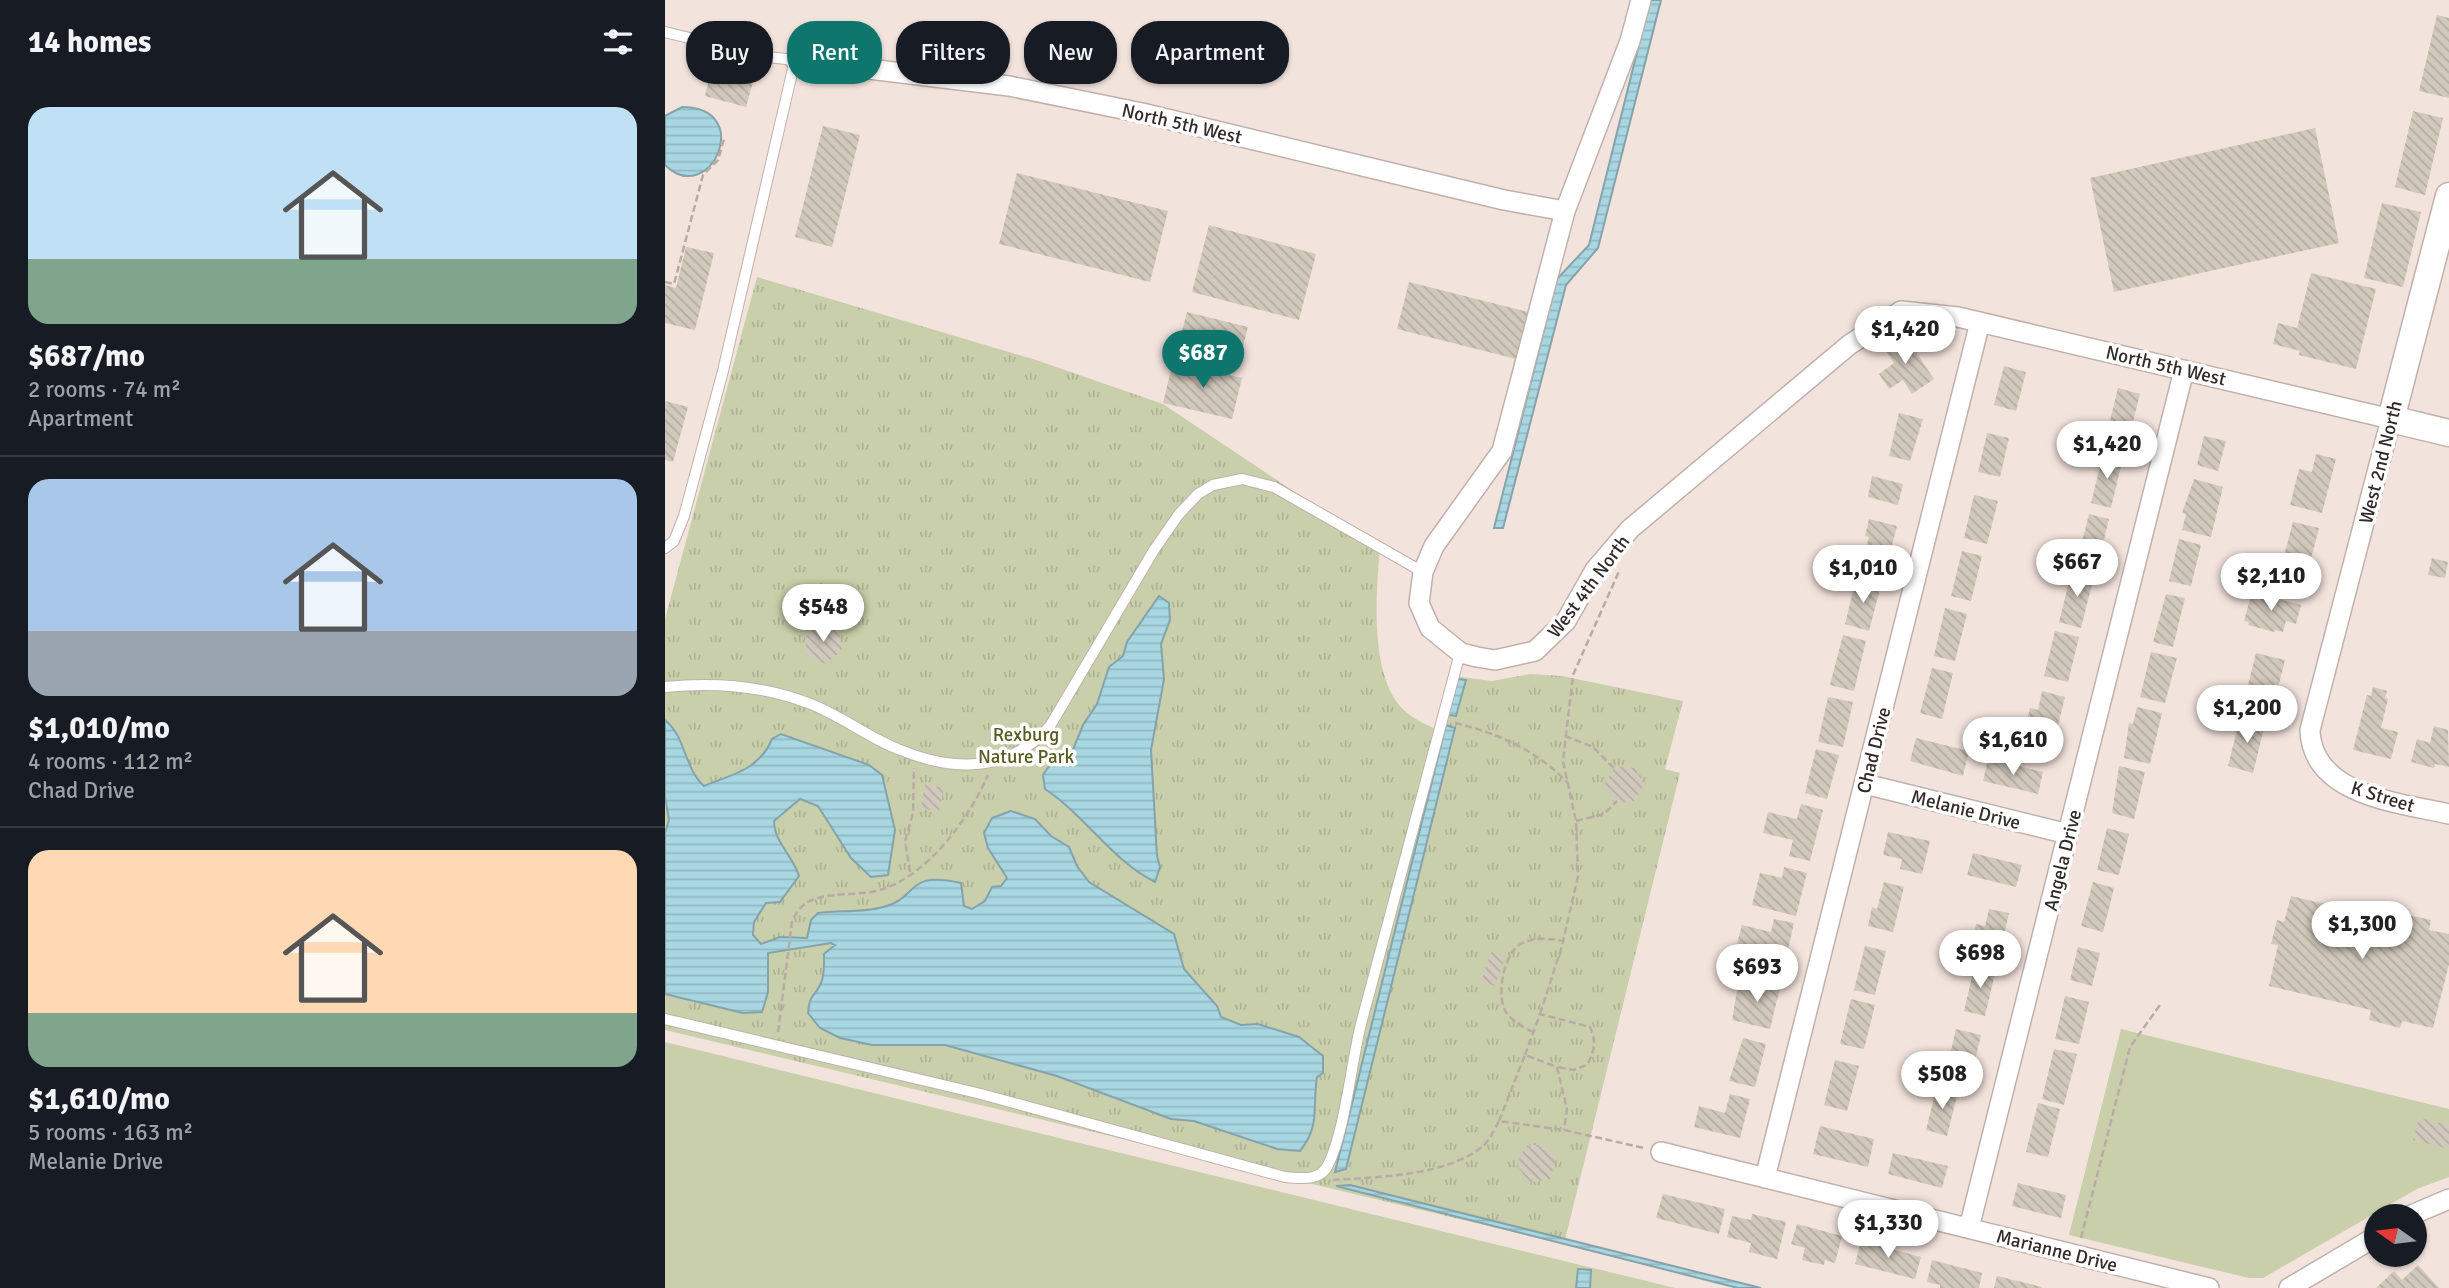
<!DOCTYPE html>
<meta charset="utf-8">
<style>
body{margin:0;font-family:Signika,sans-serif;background:#20242c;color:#f1f3f6;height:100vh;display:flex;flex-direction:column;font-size:26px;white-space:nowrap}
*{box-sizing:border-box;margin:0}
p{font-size:23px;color:#9ea1a6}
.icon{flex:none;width:38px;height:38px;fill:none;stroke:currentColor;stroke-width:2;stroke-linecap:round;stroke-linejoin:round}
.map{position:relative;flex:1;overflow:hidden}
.sheet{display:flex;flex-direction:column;background:#171b24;width:665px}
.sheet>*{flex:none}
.hud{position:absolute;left:21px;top:21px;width:665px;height:63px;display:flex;gap:14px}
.needle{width:46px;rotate:284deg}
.fabs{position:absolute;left:1699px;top:1204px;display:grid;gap:14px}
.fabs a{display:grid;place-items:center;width:63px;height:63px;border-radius:50%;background:#171b24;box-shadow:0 2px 5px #0004;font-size:35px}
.price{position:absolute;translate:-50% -60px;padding:0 16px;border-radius:24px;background:#fff;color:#222;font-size:23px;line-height:46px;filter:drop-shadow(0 2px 4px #0008)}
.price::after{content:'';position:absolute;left:50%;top:42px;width:21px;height:16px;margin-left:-10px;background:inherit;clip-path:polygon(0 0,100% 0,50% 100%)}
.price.on{background:#0f766e;color:#fff}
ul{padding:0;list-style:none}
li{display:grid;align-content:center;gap:14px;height:371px;padding:0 28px}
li+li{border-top:2px solid #363941}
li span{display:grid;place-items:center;height:217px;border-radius:21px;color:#555}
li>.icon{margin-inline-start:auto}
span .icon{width:126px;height:126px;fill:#fffc;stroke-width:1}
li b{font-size:30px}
h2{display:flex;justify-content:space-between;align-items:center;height:84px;padding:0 28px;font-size:30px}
.chip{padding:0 24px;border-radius:28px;background:#171b24;box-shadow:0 2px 5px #0004;font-size:24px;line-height:63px}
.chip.on{background:#0f766e;color:#fff}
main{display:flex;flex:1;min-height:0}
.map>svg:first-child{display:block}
.grass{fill:#cacfab}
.park{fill:url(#park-tufts)}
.water{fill:url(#water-rules);stroke:#84a3aa;stroke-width:2}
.building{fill:url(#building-back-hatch)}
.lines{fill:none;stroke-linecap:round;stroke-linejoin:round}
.lane-casing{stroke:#c0b1ac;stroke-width:12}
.street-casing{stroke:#c0b1ac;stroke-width:22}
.secondary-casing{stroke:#c0b1ac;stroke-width:29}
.path{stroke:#b8aba6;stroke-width:2.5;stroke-dasharray:7 3.5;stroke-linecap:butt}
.lane{stroke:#fff;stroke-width:10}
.street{stroke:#fff;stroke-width:19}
.secondary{stroke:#fff;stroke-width:26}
.labels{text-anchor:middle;stroke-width:7;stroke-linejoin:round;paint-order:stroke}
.street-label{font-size:19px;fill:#302a28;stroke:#fff}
.park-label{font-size:19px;fill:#575c21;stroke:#fff}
</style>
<main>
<section class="sheet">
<h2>14 homes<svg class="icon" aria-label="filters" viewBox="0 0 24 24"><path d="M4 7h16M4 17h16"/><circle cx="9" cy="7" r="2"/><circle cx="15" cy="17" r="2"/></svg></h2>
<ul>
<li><span style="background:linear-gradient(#bfe0f5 70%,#7fa58c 0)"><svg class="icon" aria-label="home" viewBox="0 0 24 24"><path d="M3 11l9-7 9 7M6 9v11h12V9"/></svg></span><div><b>$687/mo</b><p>2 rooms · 74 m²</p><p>Apartment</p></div></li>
<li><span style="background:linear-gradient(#a9c7e8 70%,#9aa5b1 0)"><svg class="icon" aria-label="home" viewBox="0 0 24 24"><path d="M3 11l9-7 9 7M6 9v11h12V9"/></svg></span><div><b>$1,010/mo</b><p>4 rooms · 112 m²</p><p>Chad Drive</p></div></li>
<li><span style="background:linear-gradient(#ffd9b3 75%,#7fa58c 0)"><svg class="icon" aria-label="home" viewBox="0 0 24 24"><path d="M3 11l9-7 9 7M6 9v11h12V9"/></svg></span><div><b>$1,610/mo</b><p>5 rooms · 163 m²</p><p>Melanie Drive</p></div></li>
</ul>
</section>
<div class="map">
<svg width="1784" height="1288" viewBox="0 0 1784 1288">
<defs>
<pattern id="park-tufts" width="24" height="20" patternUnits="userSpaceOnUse" patternTransform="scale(1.75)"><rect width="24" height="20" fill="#cacfab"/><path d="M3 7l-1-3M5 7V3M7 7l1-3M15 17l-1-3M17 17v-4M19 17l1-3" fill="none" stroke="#aeb293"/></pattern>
<pattern id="water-rules" width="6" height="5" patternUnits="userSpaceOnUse" patternTransform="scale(1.75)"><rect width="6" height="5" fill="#a8d7e2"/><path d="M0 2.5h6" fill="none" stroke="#91b9c2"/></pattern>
<pattern id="building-back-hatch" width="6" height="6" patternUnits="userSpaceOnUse" patternTransform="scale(1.75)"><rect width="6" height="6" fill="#d2c9bd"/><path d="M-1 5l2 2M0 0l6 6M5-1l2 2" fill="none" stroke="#b5ada2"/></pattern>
</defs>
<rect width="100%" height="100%" fill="#f3e3dd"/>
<!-- grass -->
<path class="grass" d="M1456,1029L1784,1109V1177L1752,1189L1598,1278H1584L1404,1235Z
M0,1042L1010,1288H0Z"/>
<!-- park -->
<path class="park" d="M92,277L371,360L498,404L715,549C711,594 705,668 734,705C745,718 760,724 775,731L789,676L827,681L865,674L897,676L1018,701L1000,769L1015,773L899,1244L0,1030V619Z"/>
<!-- water -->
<path class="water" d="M985,0H996L933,248L901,285L838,528H829L892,279L924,245Z
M17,107C91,107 45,209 0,165V116Z
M494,596L504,603L505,620L496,644L499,679L486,750L492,856L495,867L490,882C446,860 421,816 380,789L378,775L384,766L394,763L399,753L407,752L418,725L432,704L444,667L458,656L462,642Z
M793,679L801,680L791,716L783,715Z
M0,720C21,737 19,768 39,786C68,774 94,770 107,739L116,734L204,765L217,775L230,830L223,875L206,877L186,858L153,806L135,799L109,821C109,842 128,856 134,876L115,902L101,903L89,922L88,935L96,944L115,937L142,938L146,920L153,913C174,910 198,913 218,907C255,898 239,870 296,883L299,906L307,909L320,901L327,887L336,886L342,878L323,848L319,833L327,818L346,811L370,819L386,836L404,847L412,866L424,882L509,934L519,969L552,1006L556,1017L576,1025L593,1024L634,1037L658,1056V1073L652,1077C647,1107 656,1125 635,1151L612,1149L529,1121L506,1119L392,1076L280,1045H207L175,1038L155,1028L143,1013C145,992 150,997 156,983C160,974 159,963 159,954L170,945L166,943L103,953V992L97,1012L78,1013L0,994V833L4,820L0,797Z
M781,725L790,728L681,1169L670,1172Z
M685,1185L1096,1288H1073L671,1186Z
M913,1269L926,1270L925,1288H911Z"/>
<!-- building -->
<path class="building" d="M1772,15L1784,18V98L1754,91Z
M47,67L89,78L81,107L40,96Z
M1748,111L1778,118L1760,195L1730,187Z
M158,126L195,135L167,247L130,237Z
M1650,128L1674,243L1449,292L1425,178Z
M352,173L503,211L485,282L334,244Z
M1717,203L1756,212L1738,287L1699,278Z
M544,225L651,254L634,320L527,292Z
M21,247L49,253L30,330L0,323V285L11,288Z
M1646,273L1711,289L1691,369L1634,355L1635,351L1608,344L1613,323L1632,328Z
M744,282L863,312L851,359L732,329Z
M522,312L583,327L573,365L512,350Z
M1238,333L1269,379L1247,394L1238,380L1224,389L1214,374L1229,363L1218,347Z
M508,362L577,378L567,419L498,403Z
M1339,366L1361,372L1351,411L1329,405Z
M1453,388L1475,394L1462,446L1440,441Z
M0,401L23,407L8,462L0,460Z
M1234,413L1258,419L1245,461L1224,456Z
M1322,433L1344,438L1335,477L1313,472Z
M1539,436L1561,441L1553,471L1532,465Z
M1438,454L1458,458L1446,508L1426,503Z
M1651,454L1671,459L1657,513L1625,505L1634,469L1647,472Z
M1207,476L1238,484L1233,505L1203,497Z
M1529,479L1558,487L1546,537L1517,530L1521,514L1517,513Z
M1309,495L1333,501L1322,544L1299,538Z
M1424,514L1444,519L1433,564L1413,559Z
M1204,519L1232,526L1219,575L1196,569L1204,537L1200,536Z
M1628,522L1654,528L1641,578L1615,571Z
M1514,539L1536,545L1526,586L1504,581Z
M1297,551L1317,556L1306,601L1286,596Z
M1767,558L1783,562L1780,578L1763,575Z
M1407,570L1429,576L1416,628L1394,622Z
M1191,579L1216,585L1204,631L1180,624Z
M1587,592L1636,605L1631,624L1621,621L1618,632L1610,630L1609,632L1583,625L1584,622L1579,621Z
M1501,594L1520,598L1508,647L1488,642Z
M1280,608L1302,614L1290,661L1269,656Z
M155,624L174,630L177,650L161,664L142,656L140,637Z
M1390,631L1414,637L1403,682L1379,676Z
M1178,635L1201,641L1189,691L1165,685Z
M1486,652L1512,658L1500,703L1475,697Z
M1591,653L1620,660L1612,692L1607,691L1602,711L1578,705Z
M1267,668L1288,673L1277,719L1255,713Z
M1708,687L1722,691L1720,698L1723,699L1716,728L1733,732L1726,759L1688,750L1702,695L1706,696Z
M1377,691L1400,697L1388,746L1358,739L1365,708L1373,710Z
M1163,697L1188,702L1178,747L1153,742Z
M1472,707L1497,713L1485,764L1459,758L1464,723L1468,724Z
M1575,718L1600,724L1588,773L1563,766Z
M1769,726L1783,730L1784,767L1770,764L1769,768L1746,762L1752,739L1765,743Z
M1251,738L1304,751L1298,776L1245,761Z
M1151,749L1174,755L1162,799L1140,793Z
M1323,759L1378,772L1373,794L1318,781Z
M951,766L970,768L979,785L968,803L948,801L940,783Z
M1454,766L1480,772L1469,819L1447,813Z
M260,784L279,788L274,812L256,808Z
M1136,804L1158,810L1145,861L1124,856L1128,840L1098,833L1103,812L1132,819Z
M1442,828L1464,834L1454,875L1432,870Z
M1223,832L1265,841L1257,874L1235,869L1237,859L1218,855Z
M1308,853L1357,865L1351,887L1302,875Z
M1119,867L1142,873L1131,916L1087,905L1095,873L1117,878Z
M1219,882L1239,887L1228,932L1203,926L1207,907L1212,909Z
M1428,882L1449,888L1438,932L1416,926Z
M1626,896L1728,920L1730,912L1766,920L1764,930L1784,934V964L1768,1028L1737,1021L1735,1028L1704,1020L1706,1010L1604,986L1613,945L1606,944L1612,920L1619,922Z
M1324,909L1344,913L1333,962L1303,955L1311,924L1320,926Z
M1109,919L1129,923L1118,972L1096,967L1098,958L1070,951L1077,925L1106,932Z
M1200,946L1221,951L1210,995L1189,990Z
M1413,947L1435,953L1427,986L1405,980Z
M826,952L840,956L830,986L816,982Z
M1310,964L1331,969L1320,1016L1299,1011Z
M1094,979L1116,984L1105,1029L1067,1020L1073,985L1091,989Z
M1400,996L1424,1002L1414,1044L1390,1039Z
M1186,999L1210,1005L1199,1049L1175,1044Z
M1291,1029L1316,1035L1306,1078L1281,1072Z
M1078,1038L1101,1044L1090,1087L1064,1081Z
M1389,1049L1412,1054L1399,1105L1377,1099Z
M1170,1060L1194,1066L1182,1111L1159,1105Z
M1272,1086L1293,1092L1282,1136L1261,1130Z
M1065,1094L1085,1099L1075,1138L1029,1127L1034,1106L1060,1113Z
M1373,1103L1395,1109L1383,1157L1361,1152Z
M1754,1118L1784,1125V1149L1748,1140Z
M1155,1126L1209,1139L1203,1167L1148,1154Z
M879,1144L891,1159L885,1179L864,1183L852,1165L860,1146Z
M1228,1153L1283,1166L1277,1188L1223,1174Z
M1353,1183L1401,1195L1396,1218L1347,1206Z
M998,1194L1060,1209L1054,1234L991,1218Z
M1087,1214L1121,1222L1112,1259L1084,1252L1086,1243L1062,1237L1067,1216L1086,1220Z
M1132,1224L1177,1236L1170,1263L1160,1260L1159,1265L1137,1260L1140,1248L1126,1244Z
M1196,1241L1256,1257L1250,1279L1190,1264Z
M1267,1260L1317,1273L1314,1288H1275V1285L1262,1282Z
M1753,1265L1774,1288H1711L1729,1271L1737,1280Z
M1332,1276L1377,1287V1288H1329Z"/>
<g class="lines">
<!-- lane casing -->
<g class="lane-casing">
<path id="lane" d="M0,32L103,57L130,60L58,371L19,516L9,541L0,548
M0,687C49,682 96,685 143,703C174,714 202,737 233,749C288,772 344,773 385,726L489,550L514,514L533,494L548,485L577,479L609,487L758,572
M0,1019L316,1094L620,1177C635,1178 655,1182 663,1165C680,1131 686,1064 696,1024C729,900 762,777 795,653"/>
</g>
<!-- street casing -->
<g class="street-casing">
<path id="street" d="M976,0L965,41L900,211L837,451L769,546L758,572L754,603L765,628L796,653L812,657L830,660L870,651L901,621L930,570L965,529L1184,345L1236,311L1293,317L1726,419L1645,730C1647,796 1736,803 1784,814
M130,60L344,86L477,113L839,200L900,211
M1200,784L1403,834
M996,1152L1544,1288
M1100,1178L1315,322
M1744,1216L1784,1199
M1304,1228L1519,370
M1624,1288L1712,1236"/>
</g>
<!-- secondary casing -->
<g class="secondary-casing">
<path id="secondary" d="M1784,196L1726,419L1784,433"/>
</g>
<!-- path -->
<path class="path" d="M0,282L9,284L38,175L53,160L59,139
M790,723C833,733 871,750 903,783
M900,736L928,747L950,769
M911,821L939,814L952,801
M245,872L240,841L248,813L249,768
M875,1014L897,946L913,876L911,821L898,761L908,675L955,569
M113,1032L127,922C141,883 188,901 221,888C266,871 304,818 323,775
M868,1032C858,1027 847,1021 841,1012C831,997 838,956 854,945C867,937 884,938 898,941
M860,1055L875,1014L925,1027C932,1041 929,1052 922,1065L908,1070L892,1067
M834,1121L860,1055L892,1067L902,1109L899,1130
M668,1180C712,1177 786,1176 820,1144C826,1138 830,1128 834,1121L899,1130L979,1148
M1416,1238L1465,1047L1495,1005"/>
<!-- lane -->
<use href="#lane" class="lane"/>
<!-- street -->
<use href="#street" class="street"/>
<!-- secondary -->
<use href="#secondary" class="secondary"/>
</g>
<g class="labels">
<!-- street labels -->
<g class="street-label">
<text transform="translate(517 123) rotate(13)" y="7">North 5th West</text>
<text transform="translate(1501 365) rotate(13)" y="7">North 5th West</text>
<text transform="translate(1715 462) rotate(-76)" y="7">West 2nd North</text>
<text transform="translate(923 586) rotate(-53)" y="7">West 4th North</text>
<text transform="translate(1208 750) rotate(-76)" y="7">Chad Drive</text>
<text transform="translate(1718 796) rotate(17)" y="7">K Street</text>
<text transform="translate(1301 809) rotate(14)" y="7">Melanie Drive</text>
<text transform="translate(1397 860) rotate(-76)" y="7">Angela Drive</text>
<text transform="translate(1392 1250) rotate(14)" y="7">Marianne Drive</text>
</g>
<!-- park labels -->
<g class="park-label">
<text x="361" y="741">Rexburg<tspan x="361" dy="22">Nature Park</tspan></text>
</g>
</g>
</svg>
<div class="fabs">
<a><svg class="needle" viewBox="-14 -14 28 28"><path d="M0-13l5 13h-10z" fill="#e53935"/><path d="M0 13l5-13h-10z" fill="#9ea1a6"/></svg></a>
</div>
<b class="price" style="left:1240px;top:366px">$1,420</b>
<b class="price on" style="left:538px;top:390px">$687</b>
<b class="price" style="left:1442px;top:481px">$1,420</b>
<b class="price" style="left:1412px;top:599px">$667</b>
<b class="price" style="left:1198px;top:605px">$1,010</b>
<b class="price" style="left:1606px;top:613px">$2,110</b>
<b class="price" style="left:158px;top:644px">$548</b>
<b class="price" style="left:1582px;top:745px">$1,200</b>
<b class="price" style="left:1348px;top:777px">$1,610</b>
<b class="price" style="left:1697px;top:961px">$1,300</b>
<b class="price" style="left:1315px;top:990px">$698</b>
<b class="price" style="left:1092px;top:1004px">$693</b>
<b class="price" style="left:1277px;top:1111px">$508</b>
<b class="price" style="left:1223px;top:1260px">$1,330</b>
<div class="hud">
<a class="chip">Buy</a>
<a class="chip on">Rent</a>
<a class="chip">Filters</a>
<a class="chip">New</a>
<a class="chip">Apartment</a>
</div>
</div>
</main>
